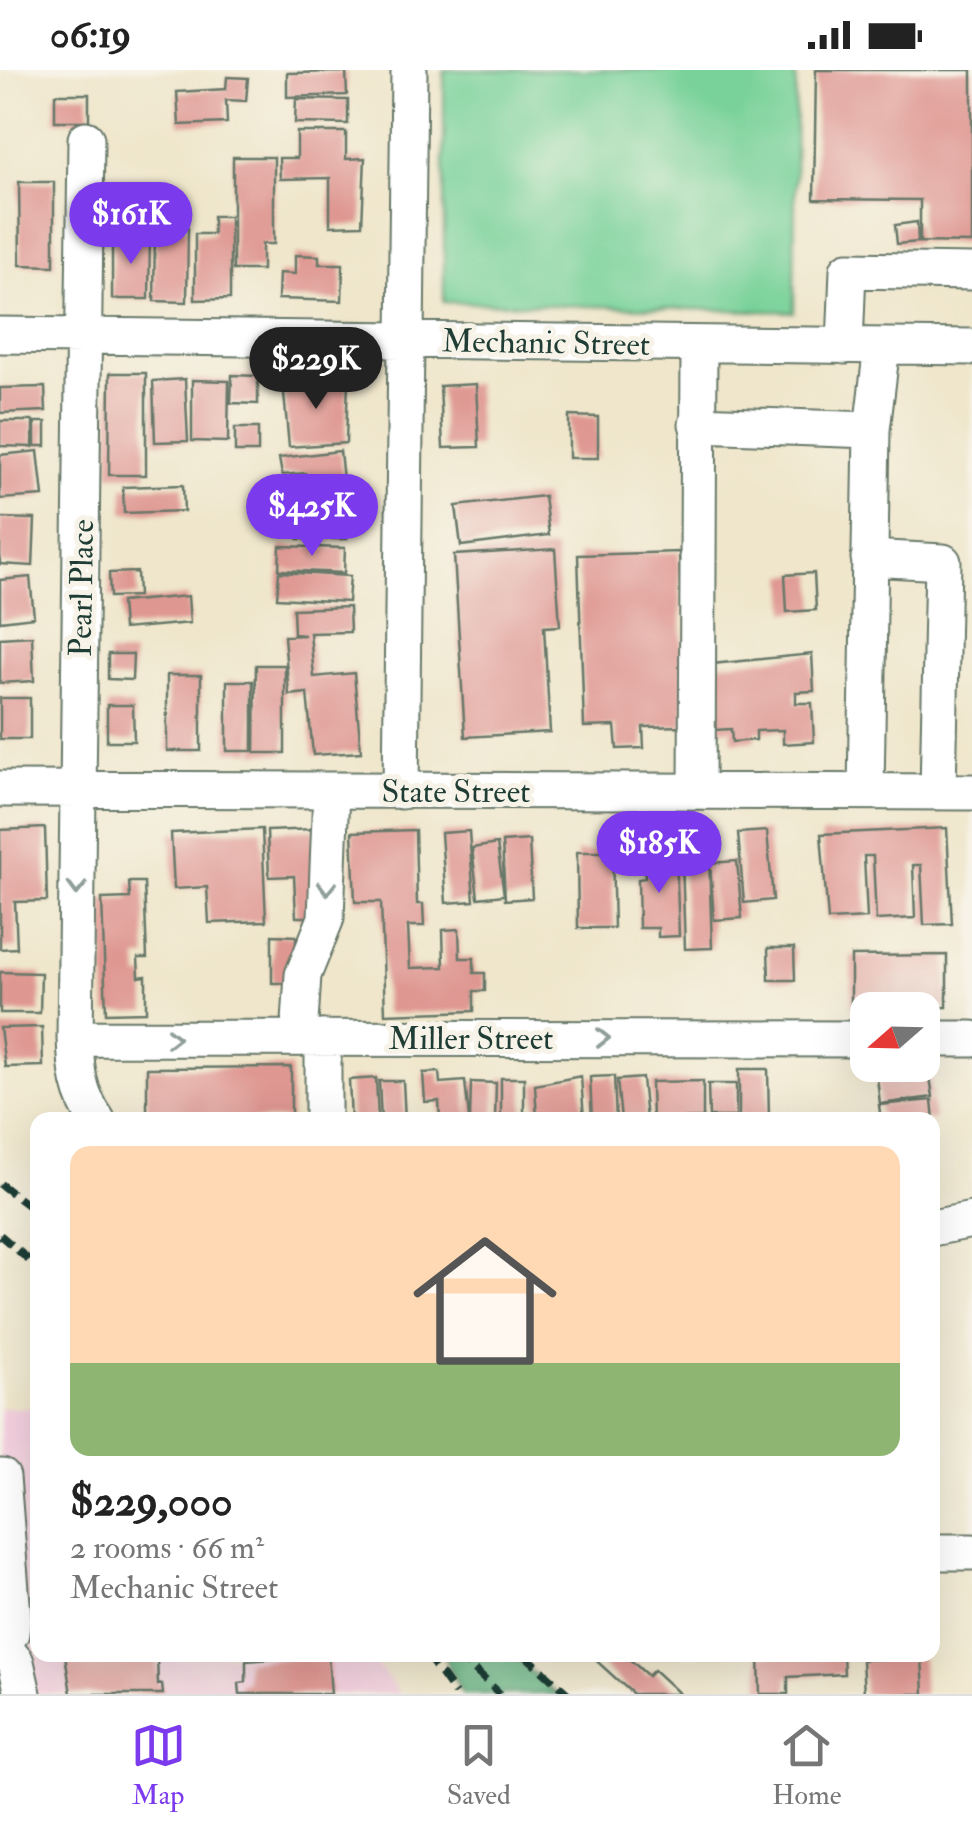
<!DOCTYPE html>
<meta charset="utf-8">
<style>
body{margin:0;font-family:"IM FELL Double Pica",serif;background:#f2f2f2;color:#222;height:100vh;display:flex;flex-direction:column;font-size:38px;white-space:nowrap}
*{box-sizing:border-box;margin:0}
p{font-size:32px;color:#767676}
.icon{flex:none;width:55px;height:55px;fill:none;stroke:currentColor;stroke-width:2;stroke-linecap:round;stroke-linejoin:round}
.map{position:relative;flex:1;overflow:hidden}
.sheet{position:absolute;left:30px;top:1042px;width:910px;height:550px;display:flex;flex-direction:column;background:#fff;border-radius:20px;box-shadow:0 10px 40px #0002}
.sheet>*{flex:none}
.needle{width:65px;rotate:250deg}
.fabs{position:absolute;left:850px;top:922px;display:grid;gap:20px}
.fabs a{display:grid;place-items:center;width:90px;height:90px;border-radius:20px;background:#fff;box-shadow:0 10px 40px #0002;font-size:50px}
.price{position:absolute;translate:-50% -85px;padding:0 22px;border-radius:35px;background:#7c3aed;color:#fff;font-size:32px;line-height:65px;filter:drop-shadow(0 2px 5px #0008)}
.price::after{content:'';position:absolute;left:50%;top:60px;width:30px;height:22px;margin-left:-15px;background:inherit;clip-path:polygon(0 0,100% 0,50% 100%)}
.price.selected{background:#222;color:#fff}
ul{padding:0;list-style:none}
li{display:grid;align-content:center;gap:20px;height:530px;padding:0 40px}
li span{display:grid;place-items:center;height:310px;border-radius:20px;color:#555}
li>.icon{margin-inline-start:auto}
span .icon{width:180px;height:180px;fill:#fffc;stroke-width:1}
li b{font-size:42px}
.status{display:flex;justify-content:space-between;align-items:center;height:70px;padding:0 50px;background:#fff;direction:ltr}
.status svg{height:28px;fill:currentColor}
.tabs{display:flex;justify-content:space-around;align-items:center;height:140px;border-top:2px solid #e0e0e0;background:#fff;font-size:28px;color:#767676}
.tabs a{display:grid;justify-items:center;gap:5px}
.tabs .selected{color:#7c3aed}
.map>svg:first-child{display:block}
.built{fill:#f3cfde}
.green{fill:#78d299;stroke:#4c8866;stroke-width:2.5}
.forest{fill:#62b481;stroke:#40785a;stroke-width:2.5}
.building{fill:#df9792}
.lines{fill:none;stroke-linecap:round;stroke-linejoin:round}
.minor-casing{stroke:#687869;stroke-width:39}
.minor{stroke:#fff;stroke-width:35}
.rail{stroke:#1f3d34;stroke-width:8;stroke-dasharray:15 8;stroke-linecap:butt}
.oneway{stroke:#8f9e9a}
.labels{text-anchor:middle;stroke-width:10;stroke-linejoin:round;paint-order:stroke}
.street-label{font-size:32px;fill:#1f3d34;stroke:#f7f3e8}
</style>
<div class="status"><b>06:19</b><svg viewBox="0 0 49 12"><path d="M0 12V9h3v3zM5 12V6h3v6zM10 12V3h3v9zM15 12V0h3v12zM26 1h20v11H26zM47 4h2v5h-2z"/></svg></div>
<div class="map">
<svg width="972" height="1624" viewBox="0 0 972 1624">
<rect width="100%" height="100%" fill="#f7f3e8"/>
<filter id="ink" filterUnits="userSpaceOnUse"><feTurbulence type="fractalNoise" baseFrequency=".01" numOctaves="2"/><feDisplacementMap in="SourceGraphic" scale="20" xChannelSelector="R" yChannelSelector="G"/><feConvolveMatrix kernelMatrix="1 2 1 2 8 2 1 2 1" color-interpolation-filters="sRGB"/></filter>
<filter id="wash" filterUnits="userSpaceOnUse"><feTurbulence type="fractalNoise" baseFrequency=".0048" numOctaves="4" result="noise"/><feDisplacementMap in="SourceGraphic" scale="40" xChannelSelector="R" yChannelSelector="G"/><feGaussianBlur stdDeviation="2.25" result="paint"/><feColorMatrix in="noise" values="0 0 0 0 0 0 0 0 0 0 0 0 0 0 0 0 0 1.4 0 .05"/><feComposite in="paint" operator="in"/></filter>
<g filter="url(#wash)">
<rect width="100%" height="100%" fill="#efe6cb"/>
<!-- built -->
<path class="built" d="M0,1338H37L38,1585H370L400,1624H0Z"/>
<!-- green -->
<path class="green" d="M444,0H796L794,242L444,232Z"/>
<!-- forest -->
<path class="forest" d="M443,1585H512L557,1624H462Z"/>
<g id="blocks">
<!-- building -->
<path class="building" d="M816,0H972V173L920,172V130L814,129Z
M346,2L347,25L287,27V3Z
M227,7L248,8L246,31L226,30L227,53L179,55L177,22L226,19Z
M55,24H89V51H55Z
M296,29L348,30V54L295,53Z
M297,62H346V89L365,88L362,155L330,156V108L280,109L279,88H297Z
M233,87H274V174H262V200H233Z
M19,112H54V196L20,195Z
M213,146H230V229L195,230V164H213Z
M917,152L918,172L897,174L895,155Z
M155,158H188L187,232L154,231Z
M112,165H150L149,229H112Z
M295,185L319,186V194H343L342,231L278,229L279,203L295,204Z
M110,303H146V405H109Z
M232,305L258,306V334L231,333Z
M185,309L188,371L155,372L153,311Z
M348,309L346,373L289,377L283,313Z
M192,310L229,311L228,372L192,371Z
M476,314L479,377L443,378L440,316Z
M45,317L46,341L0,343V318Z
M569,346L598,347V388H569Z
M0,351H33V377L0,376Z
M35,352H46V376H35Z
M235,358H258V382H235Z
M38,381L43,426L0,429V385Z
M340,381L343,410L306,415L305,403L282,405L279,388Z
M183,415L184,441L124,443L123,417Z
M281,417H347V469H298V444H281Z
M544,426L549,465L461,476L456,436Z
M0,448L35,449L33,496L0,494Z
M280,476L345,478L344,503L279,500Z
M555,479L560,556L544,557L550,662L465,667L454,485Z
M679,482L685,656L643,657L644,678L617,679L615,656L584,657L578,485Z
M137,502L138,526L110,527L109,503Z
M279,502L350,506L348,532L277,528Z
M814,503L816,540L787,542L785,505Z
M30,507L34,547L0,551V510Z
M188,526L190,553L123,559L121,532Z
M349,537L350,562L310,563L314,607L354,603L361,682L313,685L307,623L289,625L284,566L305,565L294,564L293,539Z
M32,566L34,611L0,613V568Z
M108,584H133L132,610L108,609Z
M812,584L814,621L796,622V633H812L814,672L783,674V660L756,661V670L732,672L731,659L715,660L712,594Z
M256,595H285V683H255Z
M167,605H201V681H167Z
M227,611H253V681H227Z
M0,628H30V669H0Z
M107,635H133L134,671H107Z
M45,758L47,831L15,832L17,878L0,879V760Z
M947,758L952,854L924,855L921,795H913L915,848L876,850L873,786H864L867,848L828,850L821,764Z
M262,759L266,851L209,853L207,817L174,819L171,763Z
M315,759L318,847H296L294,806L269,807L267,761Z
M415,760L417,834H423L424,856H408L410,898L444,897L443,860L459,859L460,888H474V903H485V921H474V941L385,944L381,832H355L352,762Z
M469,761L474,831L446,833L441,763Z
M767,761L773,830L744,833L738,763Z
M529,770L532,828L505,830L502,772Z
M497,774L504,825L478,828L472,778Z
M577,782H612L614,858H578Z
M676,786L679,866L658,867V858H639L638,809L645,808L644,787Z
M709,788L712,878L685,879L682,789Z
M737,791L742,848L714,850L710,793Z
M129,812H144L147,888H138L139,907L146,906V942L106,943L102,829L130,828Z
M272,865L296,866V913H272Z
M768,878H794L795,910H769Z
M947,885V937L851,938V886Z
M0,902L41,903L40,943H0Z
M42,957L43,996L5,997L0,958Z
M291,997V1050H147V998Z
M739,999H768L769,1050H739Z
M929,1000L933,1027L880,1034L877,1007Z
M439,1002L440,1013L465,1011L469,1049L440,1050L439,1031L425,1032L423,1003Z
M581,1006L584,1050L537,1049L535,1015Z
M614,1006L616,1050H592L590,1007Z
M376,1008L378,1050H351L349,1010Z
M501,1008H524V1050H501Z
M642,1008L646,1050H621L617,1010Z
M379,1011H403L405,1050H381Z
M703,1011V1048L652,1050L651,1012Z
M471,1012L496,1013L495,1050H470Z
M708,1014H736V1047H709Z
M932,1030L934,1050H881L879,1035Z
M65,1585H157L158,1615L162,1614L163,1624H71Z
M328,1585L331,1624H240L239,1613L246,1612V1591Z
M590,1585H625L648,1606L654,1600L680,1624H633Z
M759,1585H843L844,1604L788,1607V1624H760Z
M922,1587L924,1624H864L862,1590Z"/>
</g>
</g>
<g filter="url(#ink)">
<use href="#blocks" fill-opacity="0" stroke="#687869" stroke-width="2.5"/>
<g class="lines">
<!-- minor casing -->
<g class="minor-casing">
<path id="minor" d="M86,69L75,968C76,999 78,1024 97,1050
M0,265L972,277
M845,276L848,200L972,202
M697,354L872,360
M869,488L943,492L938,721
M0,719L972,722
M401,721L409,0
M697,721L699,274
M866,721L872,360L882,276
M75,968L868,969
M299,968L303,905L326,848L331,721
M922,969H972
M323,1050V968
M932,1158L972,1150
M2,1407L13,1545L11,1563L3,1575
M932,1482H972
M0,1573L16,1592L23,1624"/>
</g>
<!-- minor -->
<use href="#minor" class="minor"/>
<!-- rail -->
<path class="rail" d="M0,1114L38,1143
M0,1165L38,1198
M427,1585L455,1624
M458,1585L500,1624
M525,1585L568,1624"/>
</g>
<!-- one-way arrows -->
<defs><path id="oneway-chevron" d="M-2-3.5L2.5 0L-2 3.5" fill="none" stroke-width="1.6" stroke-linecap="round" stroke-linejoin="round" transform="scale(2.5)"/></defs>
<g class="oneway">
<use href="#oneway-chevron" transform="translate(77 818) rotate(91)"/>
<use href="#oneway-chevron" transform="translate(327 818) rotate(92)"/>
<use href="#oneway-chevron" transform="translate(173 968)"/>
<use href="#oneway-chevron" transform="translate(603 968)"/>
</g>
</g>
<g class="labels">
<!-- street labels -->
<g class="street-label">
<text transform="translate(546 272) rotate(1)" y="11">Mechanic Street</text>
<text transform="translate(81 518) rotate(-89)" y="11">Pearl Place</text>
<text x="456" y="732">State Street</text>
<text x="471" y="979">Miller Street</text>
</g>
</g>
</svg>
<div class="fabs">
<a><svg class="needle" viewBox="-14 -14 28 28"><path d="M0-13l5 13h-10z" fill="#e53935"/><path d="M0 13l5-13h-10z" fill="#767676"/></svg></a>
</div>
<b class="price" style="left:131px;top:197px">$161K</b>
<b class="price selected" style="left:316px;top:342px">$229K</b>
<b class="price" style="left:312px;top:489px">$425K</b>
<b class="price" style="left:659px;top:826px">$185K</b>
<section class="sheet">
<ul>
<li><span style="background:linear-gradient(#ffd9b3 70%,#8fb573 0)"><svg class="icon" aria-label="home" viewBox="0 0 24 24"><path d="M3 11l9-7 9 7M6 9v11h12V9"/></svg></span><div><b>$229,000</b><p>2 rooms · 66 m²</p><p>Mechanic Street</p></div></li>
</ul>
</section>
</div>
<nav class="tabs">
<a class="selected"><svg class="icon" aria-label="map" viewBox="0 0 24 24"><path d="M3 6l6-2 6 2 6-2v14l-6 2-6-2-6 2zM9 4v14M15 6v14"/></svg>Map</a>
<a><svg class="icon" aria-label="saved" viewBox="0 0 24 24"><path d="M7 4h10v16l-5-4-5 4z"/></svg>Saved</a>
<a><svg class="icon" aria-label="home" viewBox="0 0 24 24"><path d="M3 11l9-7 9 7M6 9v11h12V9"/></svg>Home</a>
</nav>
